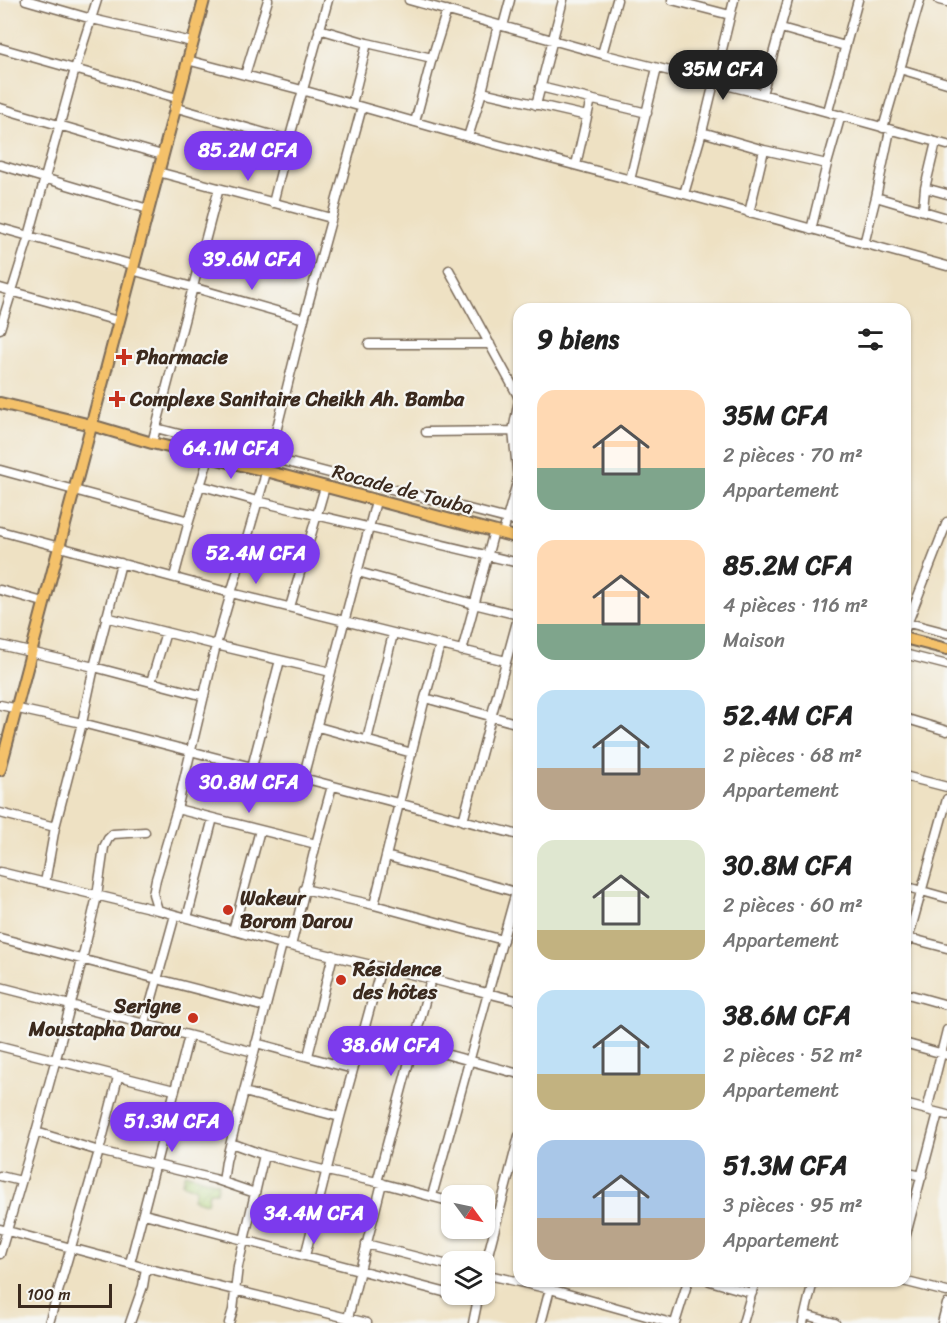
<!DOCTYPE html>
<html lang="fr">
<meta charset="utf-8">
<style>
body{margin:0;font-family:Sriracha,sans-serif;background:#f2f2f2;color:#222;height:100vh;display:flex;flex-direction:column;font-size:22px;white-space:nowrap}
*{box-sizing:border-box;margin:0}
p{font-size:20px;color:#767676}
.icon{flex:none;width:33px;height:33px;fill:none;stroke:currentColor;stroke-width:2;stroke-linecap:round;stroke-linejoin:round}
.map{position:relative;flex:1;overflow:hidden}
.sheet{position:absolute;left:513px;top:303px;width:398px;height:984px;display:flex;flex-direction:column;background:#fff;border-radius:18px;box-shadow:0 2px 4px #0004}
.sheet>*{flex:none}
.needle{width:39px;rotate:123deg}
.fabs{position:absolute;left:441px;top:1185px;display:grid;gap:12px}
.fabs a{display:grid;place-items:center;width:54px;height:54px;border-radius:12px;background:#fff;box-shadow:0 2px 4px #0004;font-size:30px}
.scale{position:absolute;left:18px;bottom:15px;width:94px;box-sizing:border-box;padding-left:6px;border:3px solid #3b2a1e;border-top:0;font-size:16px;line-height:21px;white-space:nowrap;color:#3b2a1e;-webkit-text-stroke:4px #f6f6f2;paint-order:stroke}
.price{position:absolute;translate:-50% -51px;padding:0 14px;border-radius:21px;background:#7c3aed;color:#fff;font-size:20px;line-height:39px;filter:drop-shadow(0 2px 3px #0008)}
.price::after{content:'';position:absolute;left:50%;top:36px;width:18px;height:14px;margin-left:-9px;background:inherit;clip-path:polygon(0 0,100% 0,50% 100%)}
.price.active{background:#222;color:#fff}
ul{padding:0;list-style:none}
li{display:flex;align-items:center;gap:18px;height:150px;padding:0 24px}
li span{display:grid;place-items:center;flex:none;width:168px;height:120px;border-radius:18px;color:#555}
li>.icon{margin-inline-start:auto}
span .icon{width:72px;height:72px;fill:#fffc;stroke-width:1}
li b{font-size:26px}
h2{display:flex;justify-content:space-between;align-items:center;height:72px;padding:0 24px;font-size:26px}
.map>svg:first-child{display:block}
.garden{fill:url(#garden-furrows);stroke:#77804e;stroke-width:1.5}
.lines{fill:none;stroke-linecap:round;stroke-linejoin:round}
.minor-casing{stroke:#7a6a58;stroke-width:11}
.major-casing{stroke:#7a6a58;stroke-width:14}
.minor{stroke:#fff;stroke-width:8}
.major{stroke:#f4c16a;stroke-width:10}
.poi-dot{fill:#c8321e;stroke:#f6f6f2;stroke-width:2}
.labels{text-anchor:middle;stroke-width:4.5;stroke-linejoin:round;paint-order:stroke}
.poi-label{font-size:20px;font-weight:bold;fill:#3b2a1e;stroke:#f6f6f2;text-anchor:start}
.street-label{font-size:20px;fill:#3b2a1e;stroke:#f6f6f2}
</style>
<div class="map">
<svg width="947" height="1323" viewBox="0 0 947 1323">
<defs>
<pattern id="garden-furrows" width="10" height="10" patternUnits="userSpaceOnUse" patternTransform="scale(1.5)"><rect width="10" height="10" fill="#b3d57e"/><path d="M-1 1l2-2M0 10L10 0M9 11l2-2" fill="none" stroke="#9bb76c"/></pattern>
</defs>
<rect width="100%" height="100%" fill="#f6f6f2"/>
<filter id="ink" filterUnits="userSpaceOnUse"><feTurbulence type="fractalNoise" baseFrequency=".0167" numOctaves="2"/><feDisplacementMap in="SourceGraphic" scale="12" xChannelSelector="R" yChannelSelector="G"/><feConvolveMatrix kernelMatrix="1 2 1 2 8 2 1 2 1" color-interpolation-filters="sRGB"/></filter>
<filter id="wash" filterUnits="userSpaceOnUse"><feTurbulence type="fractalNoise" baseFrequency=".008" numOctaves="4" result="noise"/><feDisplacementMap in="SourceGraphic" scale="24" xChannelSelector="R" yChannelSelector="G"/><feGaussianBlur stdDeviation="1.35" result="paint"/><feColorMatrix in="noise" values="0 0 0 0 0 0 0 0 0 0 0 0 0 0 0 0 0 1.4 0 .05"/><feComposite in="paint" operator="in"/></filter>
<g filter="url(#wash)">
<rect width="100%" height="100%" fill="#eee1c3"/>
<!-- garden -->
<path class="garden" d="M185,1173L218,1183L216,1192H209L207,1203L193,1199L196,1189L182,1183Z"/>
</g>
<g filter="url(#ink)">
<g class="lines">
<!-- minor casing -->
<g class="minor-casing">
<path id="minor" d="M26,0L92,19L192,42
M409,0L602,54L762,94L947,145
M672,0L730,15
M939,0L947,2
M503,26L510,0
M781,28L845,46
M319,29L367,43L432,58
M0,48L177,98
M602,54L617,0
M187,60L302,90L468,137L684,194L947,266
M900,69L947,83
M245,75L268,0
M540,87L647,113
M482,92L587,116
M762,94L788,0
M352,104L367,43
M536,105L563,0
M174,107L289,140
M0,108L162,155
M828,111L858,0
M415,122L432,58L447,10
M883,128L920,0
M702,132L764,150L827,164
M468,137L482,92L498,25
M0,165L148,209
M576,165L591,99
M158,172L331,218
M630,180L657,68
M925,188L947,194
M684,194L702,132L734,0
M876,197L947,218
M273,203L289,140L328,0
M923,210L925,188L936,142
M749,213L764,150
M0,228L133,265
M811,230L827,164L841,115
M864,244L876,197L890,130
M132,270L304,319
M449,270L517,394L519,400L513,431L518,479L503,533
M0,288L118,321
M0,329L29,236L75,69L97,0
M369,344H490
M156,428L519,522
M426,432L513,431
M152,443L219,188
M0,470L189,521
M199,485L257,501L519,563
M0,531L231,593L506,661
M358,572L474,604L519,615
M174,577L189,521L209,457
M0,590L43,602
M290,607L325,487
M106,617L216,645L331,672
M905,622L947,633
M904,632L947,522
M0,645L94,667L204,696
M462,651L494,531
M904,654L947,665
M151,682L166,632
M425,698L519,724
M0,705L82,723L252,767L303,778L519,835
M904,718L947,731
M318,727L412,753
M367,740L393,634
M252,767L280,660
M904,776L947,787
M303,778L376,501
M177,809L316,844
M0,813L55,827
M463,821L519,614
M386,856L519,893
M0,872L158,910L282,944L431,979L519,1001
M45,883L55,827L82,723L94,667L121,563
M904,886L947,898
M304,889L374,905L503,940
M374,905L425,698L440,645
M158,910L153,894L156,879L177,809L216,645L264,480L304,319L362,107
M187,918L213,818
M233,931L260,830
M905,937L947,948
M0,938L265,1007
M291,946L316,844L332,786
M904,954L947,799
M0,987L254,1052
M904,993L947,1005
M145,1023L175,915
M364,1032L519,1074
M256,1043L353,1069
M904,1043L947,1055
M0,1046L174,1090
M308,1056L333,955
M244,1092L340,1117
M904,1104L947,1115
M927,1110L947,1030
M36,1132L99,1151L214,1179L255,1193
M264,1155L327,1171L377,1182L452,1202
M904,1172L922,1176
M0,1176L21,1181
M223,1182L226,1161L282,944
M377,1182L431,979
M432,1196L519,881
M484,1211L498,1214
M144,1214L478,1301
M0,1229L146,1268L367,1323
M904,1242L938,1113
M366,1244L452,1266
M0,1254L36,1132L76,985L97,896L104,847L108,839L113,834L145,832
M305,1256L340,1117L381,968
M130,1263L189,1036
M484,1270L519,1136
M484,1274L550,1289L671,1323
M710,1281L752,1293
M903,1281L947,1292
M805,1315L835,1323
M348,1318L382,1183
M49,1323L99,1151L118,1077
M130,1323L143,1286L146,1268
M229,1323L233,1310L238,1266L264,1155L231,1143
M473,1323L479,1294
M541,1323L552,1281
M675,1323L688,1281
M743,1323L755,1281
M803,1323L813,1281
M942,1323L947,1304"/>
</g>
<!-- major casing -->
<g class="major-casing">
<path id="major" d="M0,403L91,425L152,443L266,471L519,538
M904,638L947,649
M0,770L204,0"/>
</g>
<!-- minor -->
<use href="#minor" class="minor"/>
<!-- major -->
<use href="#major" class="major"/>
</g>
</g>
<!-- markers -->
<g class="poi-dot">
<path d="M121 348h6v6h6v6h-6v6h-6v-6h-6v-6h6z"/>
<path d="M114 390h6v6h6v6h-6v6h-6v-6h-6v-6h6z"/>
<circle cx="228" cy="910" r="6"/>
<circle cx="341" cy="980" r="6"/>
<circle cx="193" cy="1018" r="6"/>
</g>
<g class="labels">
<!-- poi labels -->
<g class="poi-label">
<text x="136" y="364">Pharmacie</text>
<text x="130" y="406">Complexe Sanitaire Cheikh Ah. Bamba</text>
<text x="240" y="905">Wakeur<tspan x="240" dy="23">Borom Darou</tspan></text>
<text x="353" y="976">Résidence<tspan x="353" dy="23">des hôtes</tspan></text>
<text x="181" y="1013" text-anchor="end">Serigne<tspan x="181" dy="23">Moustapha Darou</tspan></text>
</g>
<!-- street labels -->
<g class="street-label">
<text transform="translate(403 489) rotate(15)" y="7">Rocade de Touba</text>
</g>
</g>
</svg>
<div class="fabs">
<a><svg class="needle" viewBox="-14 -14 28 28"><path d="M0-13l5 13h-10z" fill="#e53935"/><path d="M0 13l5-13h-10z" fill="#767676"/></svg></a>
<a><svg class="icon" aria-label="layers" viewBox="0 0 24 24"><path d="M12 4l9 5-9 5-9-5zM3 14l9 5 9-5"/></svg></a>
</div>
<div class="scale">100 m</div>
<b class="price active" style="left:723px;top:101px">35M CFA</b>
<b class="price" style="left:248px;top:182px">85.2M CFA</b>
<b class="price" style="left:252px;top:291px">39.6M CFA</b>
<b class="price" style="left:231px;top:480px">64.1M CFA</b>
<b class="price" style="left:256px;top:585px">52.4M CFA</b>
<b class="price" style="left:249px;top:814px">30.8M CFA</b>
<b class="price" style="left:391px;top:1077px">38.6M CFA</b>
<b class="price" style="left:172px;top:1153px">51.3M CFA</b>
<b class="price" style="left:314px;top:1245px">34.4M CFA</b>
<section class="sheet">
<h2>9 biens<svg class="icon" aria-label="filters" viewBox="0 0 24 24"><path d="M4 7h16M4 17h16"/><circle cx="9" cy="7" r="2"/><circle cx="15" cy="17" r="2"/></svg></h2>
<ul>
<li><span style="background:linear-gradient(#ffd9b3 65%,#7fa58c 0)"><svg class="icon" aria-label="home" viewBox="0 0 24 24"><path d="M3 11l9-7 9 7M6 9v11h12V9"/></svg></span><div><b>35M CFA</b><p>2 pièces · 70 m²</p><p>Appartement</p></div></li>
<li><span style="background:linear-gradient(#ffd9b3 70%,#7fa58c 0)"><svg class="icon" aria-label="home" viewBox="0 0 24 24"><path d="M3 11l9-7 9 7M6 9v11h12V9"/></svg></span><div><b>85.2M CFA</b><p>4 pièces · 116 m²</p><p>Maison</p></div></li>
<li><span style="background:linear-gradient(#bfe0f5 65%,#b9a48a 0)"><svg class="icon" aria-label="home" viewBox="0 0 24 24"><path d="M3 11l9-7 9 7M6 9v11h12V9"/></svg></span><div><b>52.4M CFA</b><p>2 pièces · 68 m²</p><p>Appartement</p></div></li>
<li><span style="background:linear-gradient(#dfe7d0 75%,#c2b280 0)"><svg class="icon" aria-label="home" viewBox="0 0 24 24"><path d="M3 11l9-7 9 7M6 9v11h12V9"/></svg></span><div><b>30.8M CFA</b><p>2 pièces · 60 m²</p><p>Appartement</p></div></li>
<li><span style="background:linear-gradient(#bfe0f5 70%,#c2b280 0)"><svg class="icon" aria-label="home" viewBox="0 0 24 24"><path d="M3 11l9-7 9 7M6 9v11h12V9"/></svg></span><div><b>38.6M CFA</b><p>2 pièces · 52 m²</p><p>Appartement</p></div></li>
<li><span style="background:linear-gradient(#a9c7e8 65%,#b9a48a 0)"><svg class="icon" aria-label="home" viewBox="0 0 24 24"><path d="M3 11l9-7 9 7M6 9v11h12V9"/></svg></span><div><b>51.3M CFA</b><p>3 pièces · 95 m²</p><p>Appartement</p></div></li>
</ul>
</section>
</div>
